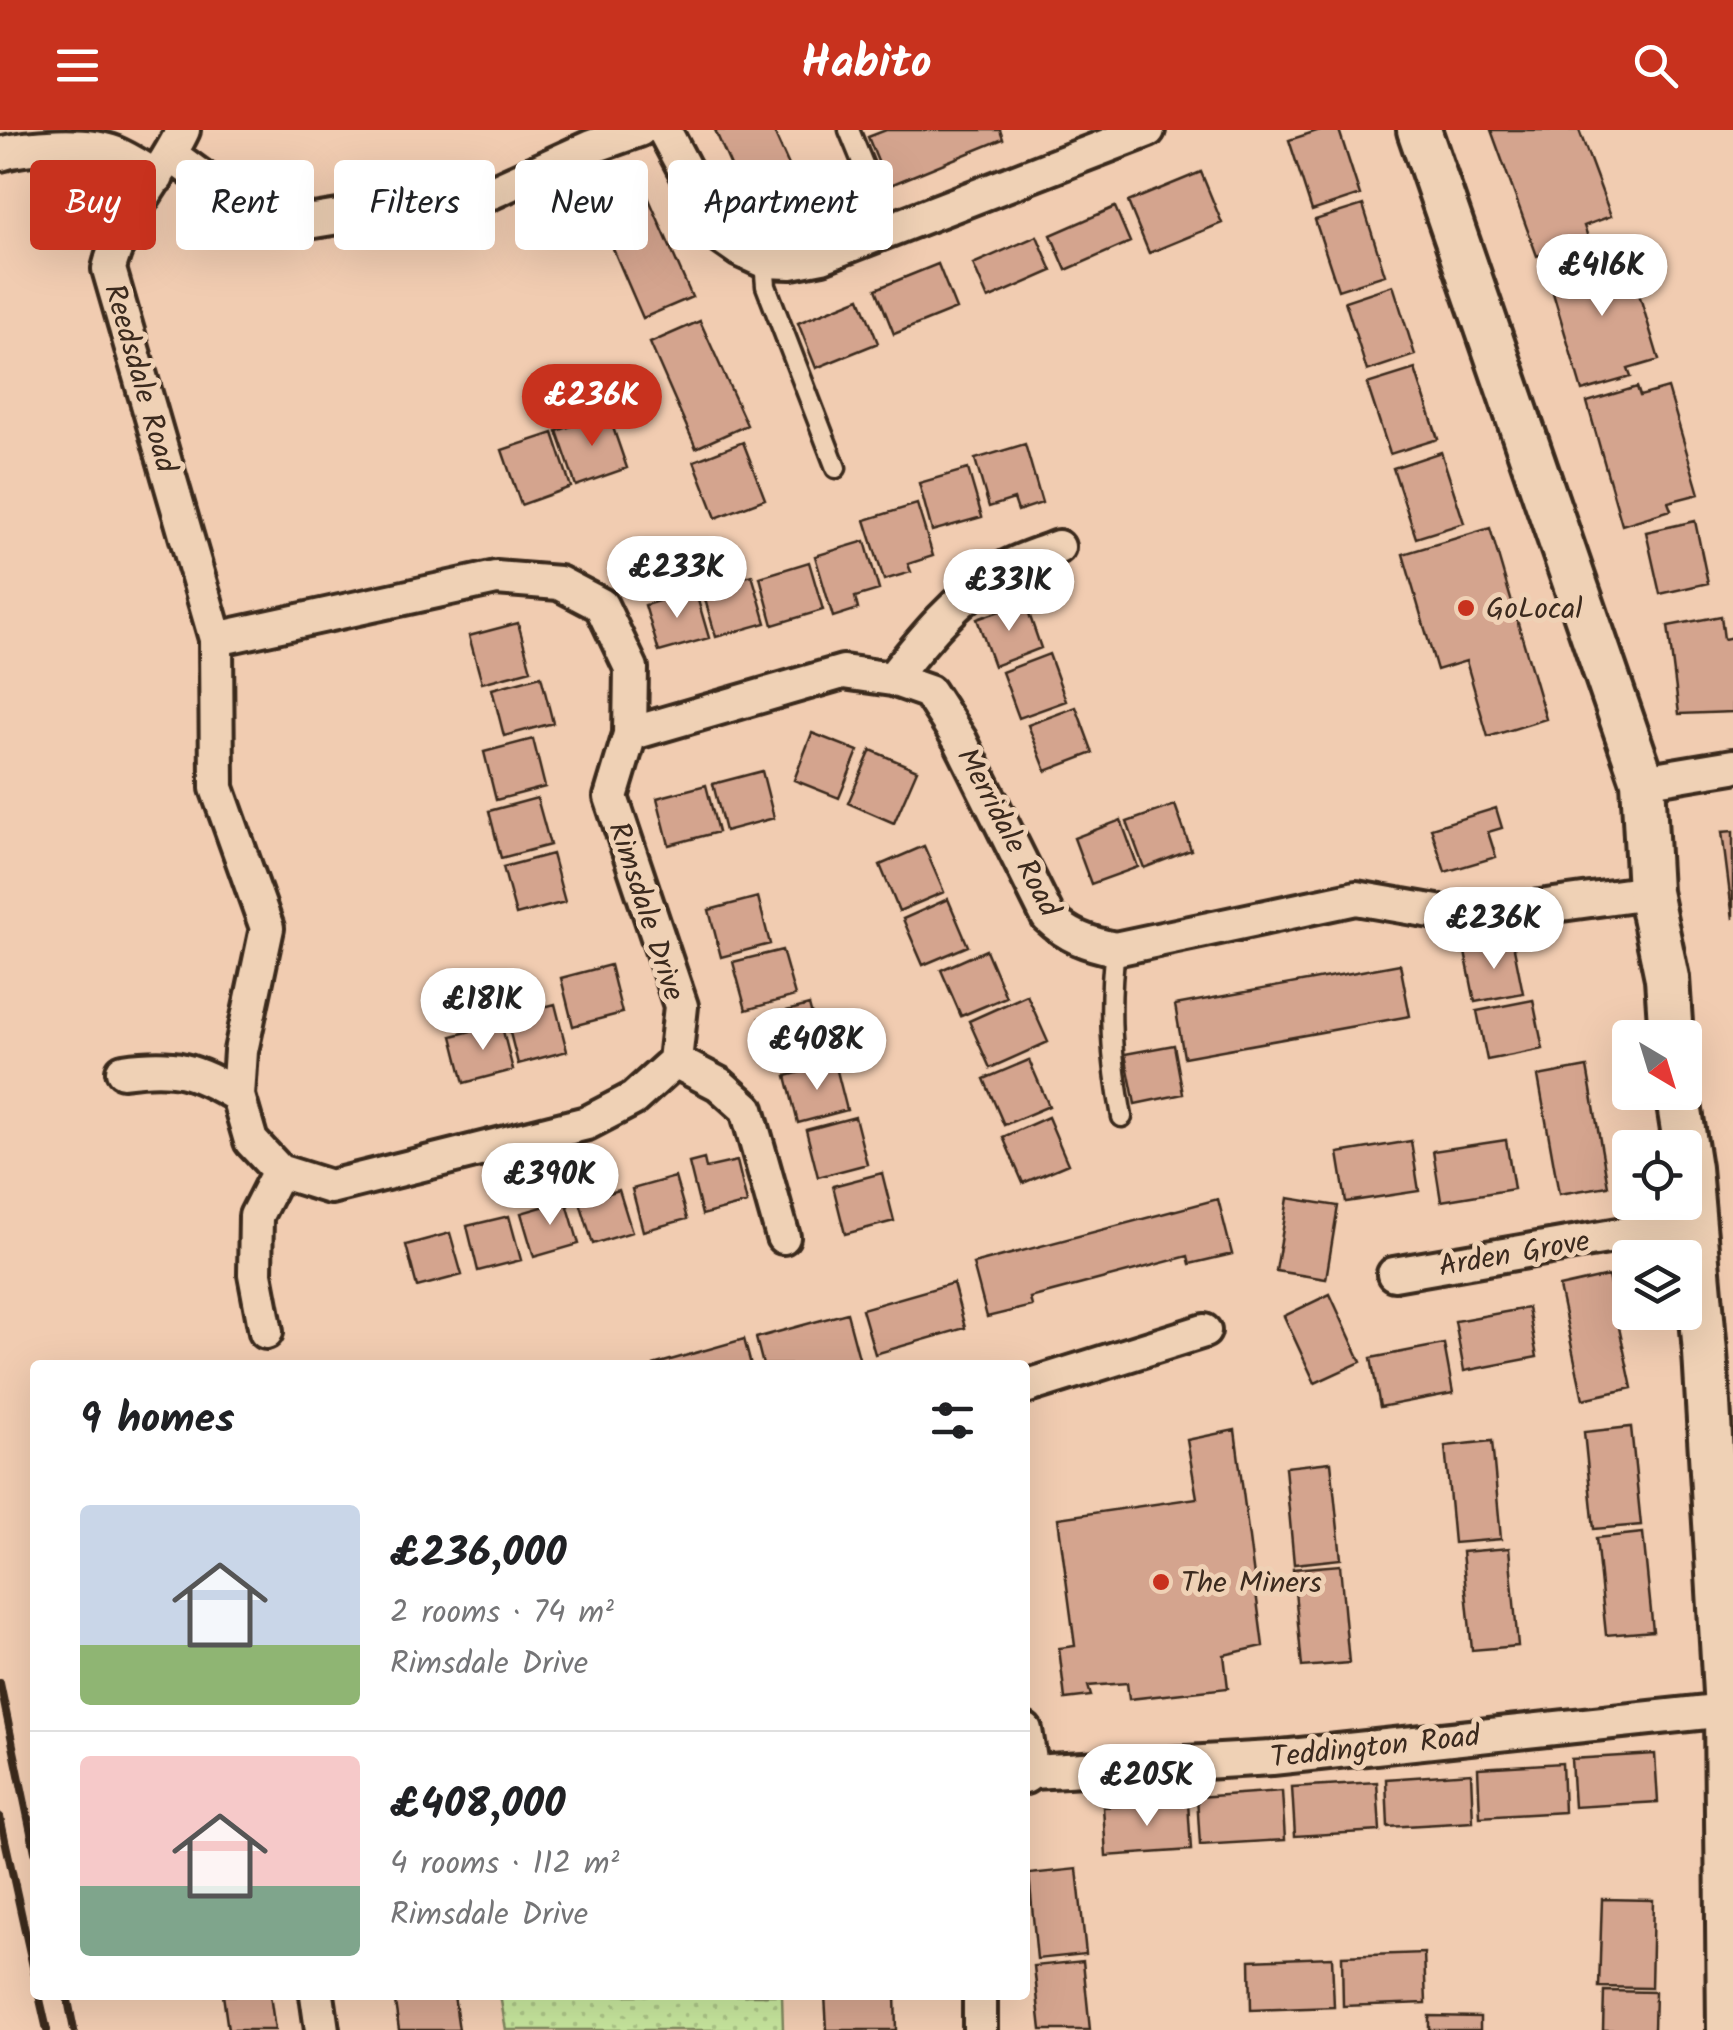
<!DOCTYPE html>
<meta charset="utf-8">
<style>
body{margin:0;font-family:Kalam,sans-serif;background:#f6f6f6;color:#202124;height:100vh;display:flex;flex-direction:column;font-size:38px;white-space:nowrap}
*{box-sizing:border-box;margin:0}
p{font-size:32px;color:#757577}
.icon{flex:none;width:55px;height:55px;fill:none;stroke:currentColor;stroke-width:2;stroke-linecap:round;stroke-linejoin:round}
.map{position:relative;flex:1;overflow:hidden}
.side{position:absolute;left:30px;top:1230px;width:1000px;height:640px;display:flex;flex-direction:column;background:#fff;border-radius:10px;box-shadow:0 10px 40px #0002}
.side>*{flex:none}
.guide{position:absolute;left:30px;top:30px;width:1000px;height:90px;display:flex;gap:20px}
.needle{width:65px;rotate:142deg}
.fabs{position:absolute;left:1612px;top:890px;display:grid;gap:20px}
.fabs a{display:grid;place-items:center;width:90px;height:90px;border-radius:10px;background:#fff;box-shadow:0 10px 40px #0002;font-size:50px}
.price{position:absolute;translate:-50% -85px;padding:0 22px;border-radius:35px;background:#fff;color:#222;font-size:32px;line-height:65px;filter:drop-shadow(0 2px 5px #0008)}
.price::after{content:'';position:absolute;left:50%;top:60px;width:30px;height:22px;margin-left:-15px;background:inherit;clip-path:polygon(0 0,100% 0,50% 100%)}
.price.selected{background:#c8321e;color:#fff}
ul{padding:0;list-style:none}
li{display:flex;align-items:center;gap:30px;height:250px;padding:0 50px}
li+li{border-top:2px solid #e0e0e0}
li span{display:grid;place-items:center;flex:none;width:280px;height:200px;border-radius:10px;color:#555}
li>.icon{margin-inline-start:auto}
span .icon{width:120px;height:120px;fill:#fffc;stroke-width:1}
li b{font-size:42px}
h2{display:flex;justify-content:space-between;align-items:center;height:120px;padding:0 50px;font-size:42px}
.chip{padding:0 35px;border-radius:10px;background:#fff;box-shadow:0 10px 40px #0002;font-size:35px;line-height:90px}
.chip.selected{background:#c8321e;color:#fff}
header{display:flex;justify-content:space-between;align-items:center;height:130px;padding:0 50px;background:#c8321e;color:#fff;font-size:45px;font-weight:700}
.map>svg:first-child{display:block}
.grass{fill:url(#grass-dots);stroke:#81885e;stroke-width:2.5}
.building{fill:#d4a48e;stroke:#3b2a1e;stroke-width:2.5}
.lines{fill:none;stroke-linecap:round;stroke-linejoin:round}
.service-casing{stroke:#3b2a1e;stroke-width:25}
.minor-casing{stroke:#3b2a1e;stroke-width:40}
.tertiary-casing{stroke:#3b2a1e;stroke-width:50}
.service{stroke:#efd1b5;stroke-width:18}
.minor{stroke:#efd1b5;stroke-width:32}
.tertiary{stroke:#efd1b5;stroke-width:42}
.rail{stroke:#3b2a1e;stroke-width:8}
.poi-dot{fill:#c8321e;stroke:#efd1b5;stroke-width:4}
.labels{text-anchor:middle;stroke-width:10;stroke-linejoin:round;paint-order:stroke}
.street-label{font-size:30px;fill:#3b2a1e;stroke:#efd1b5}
.poi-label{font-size:30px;fill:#3b2a1e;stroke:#efd1b5;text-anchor:start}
</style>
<header><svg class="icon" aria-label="menu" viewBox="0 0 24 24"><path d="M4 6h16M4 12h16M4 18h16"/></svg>Habito<svg class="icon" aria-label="search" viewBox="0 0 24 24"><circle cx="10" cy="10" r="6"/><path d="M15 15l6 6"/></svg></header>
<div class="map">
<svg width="1733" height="1900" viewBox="0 0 1733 1900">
<defs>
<pattern id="grass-dots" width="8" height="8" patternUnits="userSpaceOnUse" patternTransform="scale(2.5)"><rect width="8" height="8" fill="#c7e69d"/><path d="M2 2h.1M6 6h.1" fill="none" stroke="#acc587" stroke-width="1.8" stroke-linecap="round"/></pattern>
</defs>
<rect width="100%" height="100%" fill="#f1ccb1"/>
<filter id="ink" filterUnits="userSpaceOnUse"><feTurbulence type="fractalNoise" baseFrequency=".01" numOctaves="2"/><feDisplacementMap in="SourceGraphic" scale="20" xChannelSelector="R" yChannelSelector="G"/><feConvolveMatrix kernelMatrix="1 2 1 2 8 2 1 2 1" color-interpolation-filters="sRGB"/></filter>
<g filter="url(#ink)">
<!-- grass -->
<path class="grass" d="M500,1865H782L783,1900H506Z"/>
<!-- building -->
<path class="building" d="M715,0H773L804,69L755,91Z
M886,0H1000L1003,9L888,56L868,7Z
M1320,0H1339L1360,65L1312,81L1289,10Z
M1491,0H1579L1611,86L1584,96L1588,107L1537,126Z
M1201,42L1222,93L1149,123L1128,72Z
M642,53L692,167L643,188L594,75Z
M1363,75L1385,145L1338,160L1315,90Z
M1115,77L1130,112L1066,140L1051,105Z
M1037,106L1052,141L988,169L973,134Z
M1597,124L1600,132L1627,124L1659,230L1628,239L1631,247L1582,261L1546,139Z
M938,134L956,179L894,204L876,159Z
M1393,155L1415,225L1367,241L1345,171Z
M860,168L878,213L816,238L798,193Z
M700,191L747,295L696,318L650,213Z
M1415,239L1438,309L1390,324L1367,254Z
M1637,257L1640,266L1668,258L1699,364L1668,372L1671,380L1622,395L1587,272Z
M608,283L627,338L576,356L557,301Z
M553,303L571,357L521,375L502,320Z
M743,312L765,369L716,388L694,331Z
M1025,314L1042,373L1018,381L1014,369L989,377L975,329Z
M1441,322L1464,393L1416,408L1393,338Z
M968,339L982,387L932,401L919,353Z
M917,374L933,426L908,434L911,442L884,450L865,390Z
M1695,391L1708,453L1660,464L1646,402Z
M1490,398L1546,589L1488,607L1466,531L1437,540L1403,424Z
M865,411L879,460L855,467L858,479L833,487L815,426Z
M809,432L823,480L773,495L760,447Z
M752,445L766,493L716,507L702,459Z
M695,460L709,508L659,522L645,475Z
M1025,472L1041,518L994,536L977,489Z
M1721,486L1724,509L1733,507V582L1679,584L1668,496Z
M518,493L531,540L482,553L469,506Z
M1049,524L1066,571L1019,588L1002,542Z
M541,546L553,593L504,606L492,559Z
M1076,577L1093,623L1046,641L1028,595Z
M812,603L858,621L839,668L794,650Z
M533,609L545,657L496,670L484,622Z
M871,620L917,640L894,693L848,673Z
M762,641L774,688L725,701L713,654Z
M706,655L718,702L669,715L657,668Z
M537,668L550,715L501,728L489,681Z
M1175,675L1191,720L1144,738L1127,692Z
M1496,678L1502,698L1488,702L1496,727L1445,742L1431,698Z
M1121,690L1138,737L1091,754L1074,708Z
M1733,701V789L1722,702Z
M924,716L944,762L899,781L880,735Z
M552,724L565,772L516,785L503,737Z
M758,767L770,814L721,827L709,780Z
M948,769L968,816L923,835L903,789Z
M1513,813L1523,863L1475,872L1465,822Z
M782,820L795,866L746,880L733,832Z
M986,820L1006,867L961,886L941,840Z
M1400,834L1410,886L1184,927L1175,875Z
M610,835L622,883L573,896L561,848Z
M1027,865L1048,912L990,938L969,891Z
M1533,870L1543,919L1487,930L1477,881Z
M555,874L567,921L518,934L506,887Z
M809,875L822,923L773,936L760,888Z
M501,893L513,940L464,953L452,906Z
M1174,915L1183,964L1135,974L1125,924Z
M1029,930L1049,976L1004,995L984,949Z
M835,933L847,980L798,993L786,946Z
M1587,937L1608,1056L1559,1064L1538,946Z
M855,987L867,1034L818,1047L806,1000Z
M1048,987L1068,1034L1023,1053L1003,1007Z
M1506,1010L1514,1059L1441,1071L1433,1021Z
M1411,1011L1419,1061L1346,1072L1338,1023Z
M704,1029L706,1038L737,1031L747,1073L702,1085L689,1033Z
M882,1043L894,1091L845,1104L833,1056Z
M675,1047L687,1089L643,1101L632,1059Z
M619,1060L632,1102L593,1114L580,1072Z
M1288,1068L1338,1076L1326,1149L1276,1141Z
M1218,1069L1232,1124L1190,1134L1188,1126L1030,1168L1032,1176L987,1187L973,1134Z
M566,1070L579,1114L534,1127L521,1083Z
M509,1086L521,1130L478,1141L467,1096Z
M450,1103L462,1145L417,1157L406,1115Z
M1608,1146L1632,1258L1583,1269L1559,1157Z
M953,1153L965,1198L875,1224L862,1179Z
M1330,1164L1361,1232L1315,1253L1284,1186Z
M1528,1178L1537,1227L1464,1241L1455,1191Z
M847,1183L859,1228L834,1235H763L756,1208Z
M744,1209L751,1235H653Z
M1444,1214L1453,1263L1380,1277L1371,1228Z
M1631,1297L1641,1395L1594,1399L1584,1302Z
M1235,1300L1263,1516L1224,1525L1228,1558L1129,1569L1127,1553L1088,1556L1091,1566L1065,1569L1059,1518L1075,1516L1058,1388L1197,1368L1187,1310Z
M1492,1311L1501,1409L1454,1413L1445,1316Z
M1331,1332L1341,1429L1294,1434L1285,1337Z
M1643,1403L1653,1501L1606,1505L1596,1408Z
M1509,1418L1518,1516L1472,1520L1462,1422Z
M1340,1435L1349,1533L1302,1537L1293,1439Z
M1655,1624L1658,1672L1574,1677L1571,1629Z
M1562,1633L1564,1682L1480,1687L1478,1638Z
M1471,1643L1473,1692L1388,1697L1386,1649Z
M1377,1652L1380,1701L1295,1706L1292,1657Z
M1282,1661L1285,1710L1200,1715L1197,1667Z
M1188,1672L1191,1720L1106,1726L1103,1677Z
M1077,1739L1086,1824L1037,1829L1029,1744Z
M1602,1769L1653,1770L1651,1858L1599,1857Z
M1424,1823L1426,1873L1343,1876L1342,1826Z
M1332,1827L1334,1877L1251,1880L1250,1830Z
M1083,1831L1090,1900H1041L1034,1836Z
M1604,1861L1655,1862L1654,1900H1603Z
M223,1865H270L275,1900H228Z
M394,1865H454L459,1900H399Z
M825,1865H895L896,1900H827Z
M1429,1886L1480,1887V1900H1429Z"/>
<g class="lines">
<!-- service casing -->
<g class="service-casing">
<path id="service" d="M849,0L890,100
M764,131L766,156L836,338
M1115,819C1108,877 1111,929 1122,987"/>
</g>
<!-- minor casing -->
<g class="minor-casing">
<path id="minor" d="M183,0C161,47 121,88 109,139L216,509L217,658L267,798L241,921L238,966L251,1011L279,1041L330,1057L587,993L633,969L675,931L681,876L611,667L630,604L631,538L601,475L559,453L496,448L216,509
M664,0L720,106L740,120L764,131L791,132L822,126L1148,0
M0,24C28,16 86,12 114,23C129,29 143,39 157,47
M171,25L246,80L314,91L492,62L591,17L639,0
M892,549C923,509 956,469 999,442C1016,431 1039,425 1058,417
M630,604L843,542L892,549L929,562L960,610L1048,787C1069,807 1087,813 1115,819L1356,768L1466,787L1649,762
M1643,651L1733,636
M675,931L719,954L747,979L783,1107
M123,941C175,934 193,939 238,966
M1394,1144L1694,1092
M266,1202L255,1144L256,1086L279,1041
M1025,1257L1204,1201
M1025,1600L1032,1642
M1025,1647L1032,1642L1272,1628L1726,1580
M317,1865L322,1900
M980,1865V1900"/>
</g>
<!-- tertiary casing -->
<g class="tertiary-casing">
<path id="tertiary" d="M1419,0L1643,651L1649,762L1667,848L1671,908
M1677,962L1689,1038L1705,1222L1726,1580L1729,1900"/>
</g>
<!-- service -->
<use href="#service" class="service"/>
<!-- minor -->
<use href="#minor" class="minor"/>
<!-- tertiary -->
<use href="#tertiary" class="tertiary"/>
<!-- rail -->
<path class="rail" d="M0,1553L35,1722
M0,1687L35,1846
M39,1865L47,1900
M67,1865L74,1900"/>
</g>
</g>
<!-- markers -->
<g class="poi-dot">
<circle cx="1466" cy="478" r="10"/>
<circle cx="1161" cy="1452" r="10"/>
</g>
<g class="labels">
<!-- street labels -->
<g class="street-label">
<text transform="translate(141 248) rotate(74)" y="10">Reedsdale Road</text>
<text transform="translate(1009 702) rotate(62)" y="10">Merridale Road</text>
<text transform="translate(647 781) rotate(72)" y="10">Rimsdale Drive</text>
<text transform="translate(1514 1123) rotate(-10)" y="10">Arden Grove</text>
<text transform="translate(1375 1616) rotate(-6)" y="10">Teddington Road</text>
</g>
<!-- poi labels -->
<g class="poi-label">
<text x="1486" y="488">GoLocal</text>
<text x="1181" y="1462">The Miners</text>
</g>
</g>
</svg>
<div class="fabs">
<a><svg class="needle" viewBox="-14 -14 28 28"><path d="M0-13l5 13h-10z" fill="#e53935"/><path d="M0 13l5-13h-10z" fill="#757577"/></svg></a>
<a><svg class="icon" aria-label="locate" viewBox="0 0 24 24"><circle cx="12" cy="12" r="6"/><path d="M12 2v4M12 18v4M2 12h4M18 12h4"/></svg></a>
<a><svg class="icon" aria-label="layers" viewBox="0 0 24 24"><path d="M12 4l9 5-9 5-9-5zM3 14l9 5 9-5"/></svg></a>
</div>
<b class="price" style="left:1602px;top:189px">£416K</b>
<b class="price selected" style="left:592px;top:319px">£236K</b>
<b class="price" style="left:677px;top:491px">£233K</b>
<b class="price" style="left:1009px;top:504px">£331K</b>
<b class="price" style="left:1494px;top:842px">£236K</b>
<b class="price" style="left:483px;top:923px">£181K</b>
<b class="price" style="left:817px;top:963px">£408K</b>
<b class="price" style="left:550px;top:1098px">£390K</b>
<b class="price" style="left:1147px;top:1699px">£205K</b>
<div class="guide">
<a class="chip selected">Buy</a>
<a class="chip">Rent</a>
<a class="chip">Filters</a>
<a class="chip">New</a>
<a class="chip">Apartment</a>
</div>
<section class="side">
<h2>9 homes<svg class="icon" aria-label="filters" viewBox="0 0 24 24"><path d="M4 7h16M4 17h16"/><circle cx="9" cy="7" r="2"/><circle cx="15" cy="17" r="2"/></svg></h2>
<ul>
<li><span style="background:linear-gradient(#c9d6e8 70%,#8fb573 0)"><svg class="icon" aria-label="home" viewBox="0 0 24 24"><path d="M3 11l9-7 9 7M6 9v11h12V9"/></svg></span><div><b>£236,000</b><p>2 rooms · 74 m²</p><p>Rimsdale Drive</p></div></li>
<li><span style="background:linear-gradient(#f6c9c9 65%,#7fa58c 0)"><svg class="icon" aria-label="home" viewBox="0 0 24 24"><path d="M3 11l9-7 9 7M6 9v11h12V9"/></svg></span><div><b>£408,000</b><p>4 rooms · 112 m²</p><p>Rimsdale Drive</p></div></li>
</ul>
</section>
</div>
